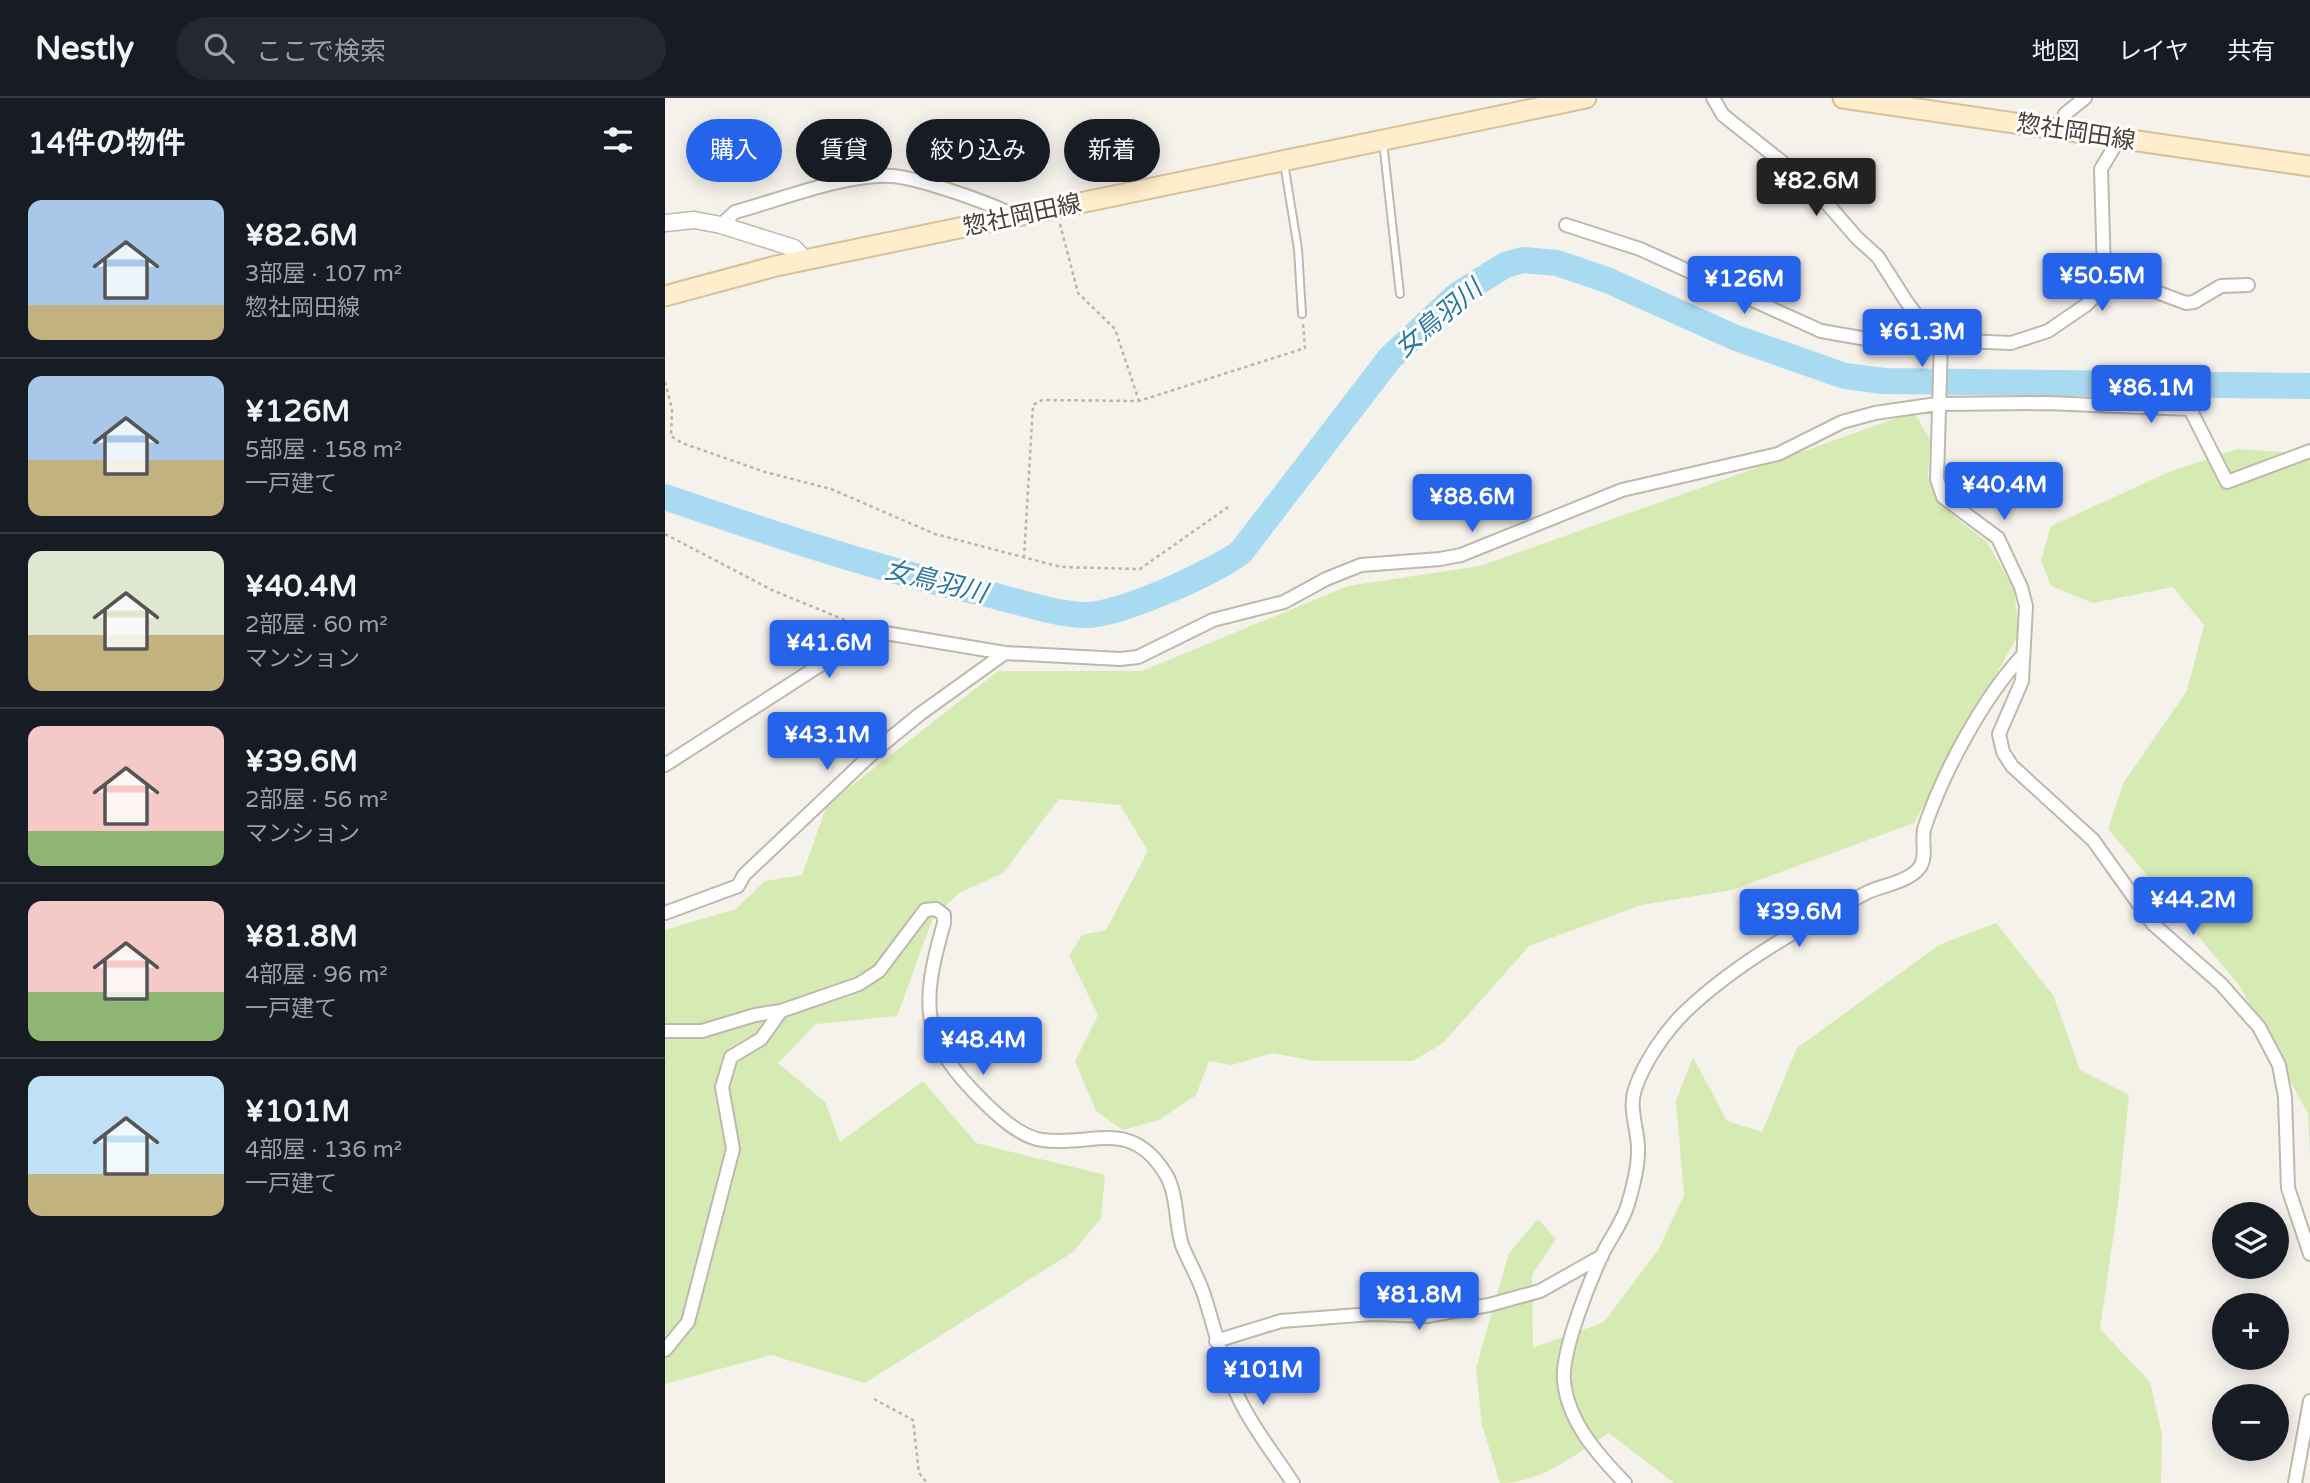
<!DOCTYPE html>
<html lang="ja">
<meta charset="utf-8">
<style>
body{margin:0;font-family:"Varela Round","Noto Sans JP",sans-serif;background:#242831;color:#f1f3f6;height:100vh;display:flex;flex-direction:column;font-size:26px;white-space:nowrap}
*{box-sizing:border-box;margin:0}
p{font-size:23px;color:#9ea1a6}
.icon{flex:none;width:38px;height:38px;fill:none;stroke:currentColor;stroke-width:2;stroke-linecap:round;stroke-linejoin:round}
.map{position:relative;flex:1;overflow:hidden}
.panel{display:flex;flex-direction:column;background:#171b24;width:665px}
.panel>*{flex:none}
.hud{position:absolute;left:21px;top:21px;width:665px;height:63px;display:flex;gap:14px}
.fabs{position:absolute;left:1547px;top:1104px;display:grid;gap:14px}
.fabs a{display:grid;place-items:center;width:77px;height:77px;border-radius:50%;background:#171b24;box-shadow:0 4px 18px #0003;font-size:35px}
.price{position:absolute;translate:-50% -60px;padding:0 16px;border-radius:7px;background:#2563eb;color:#fff;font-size:23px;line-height:46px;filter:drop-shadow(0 2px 4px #0008)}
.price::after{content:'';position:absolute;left:50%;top:42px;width:21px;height:16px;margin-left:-10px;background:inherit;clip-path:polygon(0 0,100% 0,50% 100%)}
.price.current{background:#222;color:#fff}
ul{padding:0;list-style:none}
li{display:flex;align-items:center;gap:21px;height:175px;padding:0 28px}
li+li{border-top:2px solid #363941}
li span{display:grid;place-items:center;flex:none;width:196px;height:140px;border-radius:14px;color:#555}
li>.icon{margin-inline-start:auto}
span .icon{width:84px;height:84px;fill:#fffc;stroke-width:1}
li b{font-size:30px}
h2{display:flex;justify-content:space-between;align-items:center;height:84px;padding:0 28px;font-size:30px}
.chip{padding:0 24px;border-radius:32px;background:#171b24;box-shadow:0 4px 18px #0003;font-size:24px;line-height:63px}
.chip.current{background:#2563eb;color:#fff}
header{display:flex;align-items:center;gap:42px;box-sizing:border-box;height:98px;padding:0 35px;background:#171b24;border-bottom:2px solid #363941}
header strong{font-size:33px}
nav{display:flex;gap:38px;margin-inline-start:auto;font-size:24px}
.search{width:490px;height:63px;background:#242831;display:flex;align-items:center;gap:18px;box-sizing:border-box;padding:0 24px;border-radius:38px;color:#9ea1a6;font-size:26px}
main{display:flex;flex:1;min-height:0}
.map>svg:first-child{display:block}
.green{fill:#d6eab4}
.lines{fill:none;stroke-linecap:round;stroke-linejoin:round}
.river{stroke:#a8daf2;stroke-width:26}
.service-casing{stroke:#c1b8ad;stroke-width:10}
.minor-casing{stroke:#c1b8ad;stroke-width:16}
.tertiary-casing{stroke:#c1b8ad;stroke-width:19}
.secondary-casing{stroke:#d6c19a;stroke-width:23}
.path{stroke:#c3b39e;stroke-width:2.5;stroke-dasharray:3.5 3.5;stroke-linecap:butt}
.service{stroke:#fff;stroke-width:6}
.minor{stroke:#fff;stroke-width:12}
.tertiary{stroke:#fff;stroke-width:16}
.secondary{stroke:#ffeecb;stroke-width:19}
.labels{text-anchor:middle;stroke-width:6;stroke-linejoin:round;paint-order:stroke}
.street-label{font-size:24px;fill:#4a4138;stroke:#fff}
.water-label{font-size:26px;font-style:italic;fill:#2a79a0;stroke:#fff}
</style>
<header>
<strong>Nestly</strong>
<div class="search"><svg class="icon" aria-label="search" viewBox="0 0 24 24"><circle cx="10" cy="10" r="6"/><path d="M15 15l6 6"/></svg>ここで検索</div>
<nav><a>地図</a><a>レイヤ</a><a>共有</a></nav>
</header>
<main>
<section class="panel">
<h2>14件の物件<svg class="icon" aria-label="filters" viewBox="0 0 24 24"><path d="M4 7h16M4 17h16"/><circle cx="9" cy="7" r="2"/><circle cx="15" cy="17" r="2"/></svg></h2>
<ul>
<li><span style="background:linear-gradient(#a9c7e8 75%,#c2b280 0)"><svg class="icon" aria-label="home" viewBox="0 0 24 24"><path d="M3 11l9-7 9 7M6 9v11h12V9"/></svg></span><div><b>¥82.6M</b><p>3部屋 · 107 m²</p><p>惣社岡田線</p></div></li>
<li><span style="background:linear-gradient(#a9c7e8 60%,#c2b280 0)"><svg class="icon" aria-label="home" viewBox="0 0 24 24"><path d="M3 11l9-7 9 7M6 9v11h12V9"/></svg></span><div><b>¥126M</b><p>5部屋 · 158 m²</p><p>一戸建て</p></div></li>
<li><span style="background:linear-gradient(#dfe7d0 60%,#c2b280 0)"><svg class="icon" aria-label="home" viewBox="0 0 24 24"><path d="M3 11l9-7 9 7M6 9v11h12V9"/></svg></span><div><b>¥40.4M</b><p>2部屋 · 60 m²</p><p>マンション</p></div></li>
<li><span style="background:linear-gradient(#f6c9c9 75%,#8fb573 0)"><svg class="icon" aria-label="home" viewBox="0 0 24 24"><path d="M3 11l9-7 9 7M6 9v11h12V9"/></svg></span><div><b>¥39.6M</b><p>2部屋 · 56 m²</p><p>マンション</p></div></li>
<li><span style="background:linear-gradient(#f6c9c9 65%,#8fb573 0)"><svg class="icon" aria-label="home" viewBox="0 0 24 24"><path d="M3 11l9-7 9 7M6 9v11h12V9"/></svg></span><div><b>¥81.8M</b><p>4部屋 · 96 m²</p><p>一戸建て</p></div></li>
<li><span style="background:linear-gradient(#bfe0f5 70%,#c2b280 0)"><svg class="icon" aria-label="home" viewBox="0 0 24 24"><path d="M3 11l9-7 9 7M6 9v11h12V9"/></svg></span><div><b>¥101M</b><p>4部屋 · 136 m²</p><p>一戸建て</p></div></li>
</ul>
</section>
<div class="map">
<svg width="1645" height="1385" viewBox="0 0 1645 1385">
<rect width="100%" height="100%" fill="#f5f1eb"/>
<!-- green -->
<path class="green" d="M1249,314L1265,342L1263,378L1273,406L1322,444L1349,491L1354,535L1249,725L1067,792L976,807L864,848L778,945L748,963H650L607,955L567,967L544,963L531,997L494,1022L458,1032L431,1013L410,963L433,917L404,858L417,837L441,832L483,753L455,707L394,701L338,775L294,795L268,820L232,918L151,926L113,965L160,1004L175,1044L258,983L311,1045L440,1077L436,1120L408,1154L200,1285L106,1257L0,1286V832L71,811L100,783L137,777L162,707L333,573H477L683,488L815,468Z
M1572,351L1645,356V1058L1643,1016L1574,887L1443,731L1459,684L1522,593L1539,527L1508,489L1428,505L1386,488L1376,462L1386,428L1504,374Z
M1331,825L1388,897L1415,972L1464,997L1453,1106L1435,1231L1485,1284L1497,1336L1496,1385H1009L944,1335C910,1356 877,1385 835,1385L817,1327L811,1270L844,1155L873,1121L891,1141L867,1177L868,1250L939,1224L993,1152L1019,1098L1011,1003L1028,959L1062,1023L1097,1034L1132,950L1274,847Z"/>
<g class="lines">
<!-- river -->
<path class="river" d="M0,399C108,436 214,472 326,497C355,504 389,516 419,517C453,518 548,475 576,454L725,260L791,198L840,167L858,162L892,165L942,182L1071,240L1180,278L1219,283L1645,288"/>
<!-- service casing -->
<g class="service-casing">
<path id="service" d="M718,44L735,196
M619,65L633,151L637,216"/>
</g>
<!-- minor casing -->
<g class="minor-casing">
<path id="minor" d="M1048,0L1058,17L1146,87L1192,140L1213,159L1241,203L1265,235L1276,242L1272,381L1278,399L1333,440L1356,489L1361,508L1357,583L1334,636L1338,654L1347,668L1428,742L1488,826L1556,886L1594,929L1614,967L1620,999L1623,1090L1645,1156
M1394,32L1400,16L1420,0
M56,127L70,114C114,102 183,75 227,78C254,80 325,105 350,118
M901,127L975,151L1156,233L1213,243L1265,235
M1434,194L1457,187L1478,189L1521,205L1529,204L1556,188L1583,187
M1276,242L1346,245L1383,233L1421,207L1434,194L1439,174L1436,71L1454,41
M0,667L208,533L340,555L455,561L473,559L548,522L619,504L661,481L696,467L775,461L796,457L957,392L1113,356L1177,324L1210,315L1272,306L1382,305L1525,311L1562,384L1645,353
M0,815L73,788L79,777L212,651L255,616L340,555
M0,933H37L90,917L116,913L194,886L214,873L260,812L271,811L279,817V825C255,909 255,942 320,1005C335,1020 356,1039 377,1042C428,1049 465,1019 500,1075C513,1095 510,1125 517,1147C524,1165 535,1182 540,1200C552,1239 561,1279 581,1314C595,1339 613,1362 628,1385
M551,1243L616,1223L707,1216L762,1218L824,1207L875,1193L937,1158
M0,1252L23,1224L68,1051L57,989L66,959L96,941L116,913
M960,1385C933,1357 903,1324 899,1283C896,1254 924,1185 937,1157C945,1140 958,1124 963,1106C968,1089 973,1071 973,1054C974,1033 963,1012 970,991C979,964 1001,932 1022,912C1074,863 1140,827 1203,794C1218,787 1244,784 1255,769C1263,757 1255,741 1260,728C1279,673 1317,602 1356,559
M1630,1385L1645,1303"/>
</g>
<!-- tertiary casing -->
<g class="tertiary-casing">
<path id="tertiary" d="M0,125L29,122L56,127L129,150L140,162"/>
</g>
<!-- secondary casing -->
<g class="secondary-casing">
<path id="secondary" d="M1178,0L1645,68
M0,198L111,168L921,0"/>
</g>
<!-- path -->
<path class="path" d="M395,126L413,195L450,231L474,303
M0,284L7,311L6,338L17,345L100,374L166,391L270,436L396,469L475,471L563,409
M0,436L107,492L192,527
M359,460L368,307L377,302L474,303L640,250L638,226
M209,1301L248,1322L254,1375L262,1385"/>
<!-- service -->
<use href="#service" class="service"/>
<!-- minor -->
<use href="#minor" class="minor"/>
<!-- tertiary -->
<use href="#tertiary" class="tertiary"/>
<!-- secondary -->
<use href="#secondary" class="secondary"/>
</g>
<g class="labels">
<!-- street labels -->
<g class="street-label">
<text transform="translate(1411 34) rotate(9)" y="8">惣社岡田線</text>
<text transform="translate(357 117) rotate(-12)" y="8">惣社岡田線</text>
</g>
<!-- water labels -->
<g class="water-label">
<text transform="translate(773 220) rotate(-40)" y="9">女鳥羽川</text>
<text transform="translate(271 483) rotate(14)" y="9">女鳥羽川</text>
</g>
</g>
</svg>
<div class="fabs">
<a><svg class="icon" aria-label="layers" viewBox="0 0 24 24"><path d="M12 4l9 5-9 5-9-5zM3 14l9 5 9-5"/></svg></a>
<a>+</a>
<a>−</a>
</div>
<b class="price current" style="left:1151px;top:120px">¥82.6M</b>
<b class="price" style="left:1437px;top:215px">¥50.5M</b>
<b class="price" style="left:1079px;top:218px">¥126M</b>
<b class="price" style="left:1257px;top:271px">¥61.3M</b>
<b class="price" style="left:1486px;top:327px">¥86.1M</b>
<b class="price" style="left:1339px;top:424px">¥40.4M</b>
<b class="price" style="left:807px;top:436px">¥88.6M</b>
<b class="price" style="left:164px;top:582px">¥41.6M</b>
<b class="price" style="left:162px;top:674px">¥43.1M</b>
<b class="price" style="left:1528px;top:839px">¥44.2M</b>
<b class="price" style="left:1134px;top:851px">¥39.6M</b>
<b class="price" style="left:318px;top:979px">¥48.4M</b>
<b class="price" style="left:754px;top:1234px">¥81.8M</b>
<b class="price" style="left:598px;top:1309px">¥101M</b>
<div class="hud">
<a class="chip current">購入</a>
<a class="chip">賃貸</a>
<a class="chip">絞り込み</a>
<a class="chip">新着</a>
</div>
</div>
</main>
